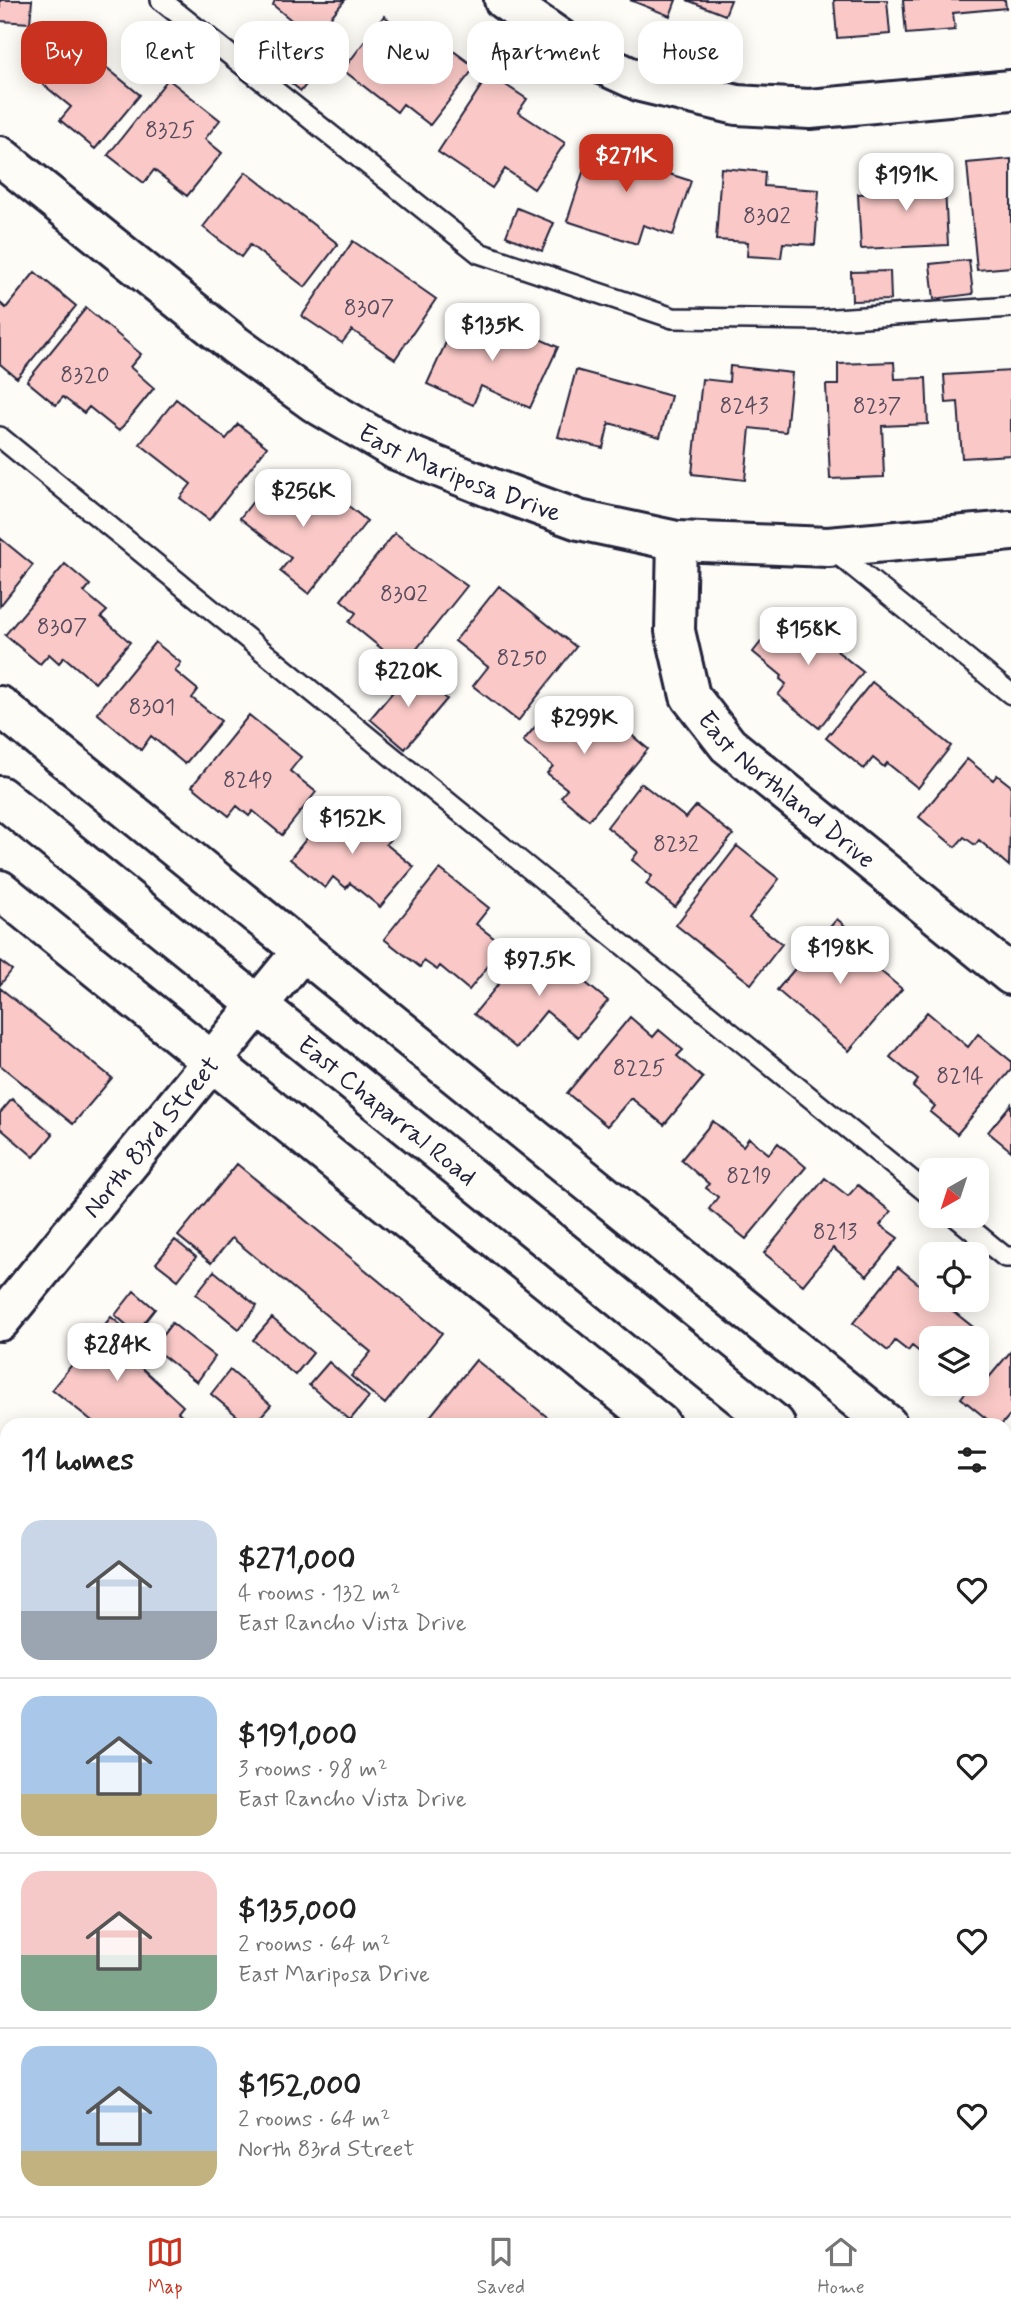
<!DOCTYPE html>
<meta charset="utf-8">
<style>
body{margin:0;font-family:Mynerve,sans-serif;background:#f6f6f6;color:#222;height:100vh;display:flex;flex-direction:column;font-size:26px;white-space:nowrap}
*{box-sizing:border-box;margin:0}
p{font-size:23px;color:#767676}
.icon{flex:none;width:38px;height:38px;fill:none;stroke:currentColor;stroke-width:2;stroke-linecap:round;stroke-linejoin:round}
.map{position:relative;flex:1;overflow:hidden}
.panel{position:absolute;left:0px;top:1418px;width:1012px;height:800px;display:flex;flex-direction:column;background:#fff;border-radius:21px 21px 0 0;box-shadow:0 4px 18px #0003}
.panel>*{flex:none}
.banner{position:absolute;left:21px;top:21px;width:970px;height:63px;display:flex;gap:14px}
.needle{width:46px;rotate:219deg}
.tools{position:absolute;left:919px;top:1158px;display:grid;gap:14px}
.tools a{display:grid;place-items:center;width:70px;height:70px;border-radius:14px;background:#fff;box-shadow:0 4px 18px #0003;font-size:35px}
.price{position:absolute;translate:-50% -60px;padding:0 16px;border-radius:14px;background:#fff;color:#222;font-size:23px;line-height:46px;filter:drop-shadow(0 2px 4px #0008)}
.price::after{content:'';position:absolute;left:50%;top:42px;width:21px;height:16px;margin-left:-10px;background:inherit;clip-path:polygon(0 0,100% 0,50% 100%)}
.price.current{background:#c8321e;color:#fff}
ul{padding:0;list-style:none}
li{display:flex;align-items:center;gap:21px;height:175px;padding:0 21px}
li+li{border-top:2px solid #e0e0e0}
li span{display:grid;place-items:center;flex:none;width:196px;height:140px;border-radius:21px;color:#555}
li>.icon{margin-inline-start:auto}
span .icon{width:84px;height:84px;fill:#fffc;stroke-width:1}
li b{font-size:30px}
h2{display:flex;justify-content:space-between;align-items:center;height:84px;padding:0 21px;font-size:30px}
.chip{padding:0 24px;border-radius:21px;background:#fff;box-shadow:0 4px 18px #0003;font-size:24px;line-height:63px}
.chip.current{background:#c8321e;color:#fff}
.tab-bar{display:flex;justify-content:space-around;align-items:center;height:98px;border-top:2px solid #e0e0e0;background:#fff;font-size:19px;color:#767676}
.tab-bar a{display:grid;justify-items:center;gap:4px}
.tab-bar .current{color:#c8321e}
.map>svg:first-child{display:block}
.green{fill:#b9d48c;stroke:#6e7b64;stroke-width:2}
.building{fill:#fac9c7;stroke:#22223b;stroke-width:2}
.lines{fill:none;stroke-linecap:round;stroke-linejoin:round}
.lane-casing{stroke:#22223b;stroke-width:24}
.street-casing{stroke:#22223b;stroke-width:44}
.secondary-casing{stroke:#22223b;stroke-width:44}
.path{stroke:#22223b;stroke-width:4.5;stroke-dasharray:2 5;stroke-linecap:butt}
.lane{stroke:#fdfcf7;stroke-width:19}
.street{stroke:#fdfcf7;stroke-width:38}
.secondary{stroke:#fdfcf7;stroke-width:38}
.labels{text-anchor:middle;stroke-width:5;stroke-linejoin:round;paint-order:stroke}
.number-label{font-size:23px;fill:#584c5e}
.street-label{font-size:26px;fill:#22223b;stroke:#fdfcf7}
</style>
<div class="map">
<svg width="1011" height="2216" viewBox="0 0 1011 2216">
<rect width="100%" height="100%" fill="#fdfcf7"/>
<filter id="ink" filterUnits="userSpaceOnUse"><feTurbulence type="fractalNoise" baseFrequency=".0143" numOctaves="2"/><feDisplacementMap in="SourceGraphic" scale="14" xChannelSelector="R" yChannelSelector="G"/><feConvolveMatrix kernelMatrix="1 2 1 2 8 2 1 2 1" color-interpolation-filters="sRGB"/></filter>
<g filter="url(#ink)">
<!-- green -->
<path class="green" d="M768,2210H940V2216H763Z"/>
<!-- building -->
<path class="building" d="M0,0H32L30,23L0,21Z
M275,0H345L313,38L273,5Z
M630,0H676L670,16Z
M687,0H731L725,15Z
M834,0H887L890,34L837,38Z
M903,0H1005L1006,8L953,13L955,30L906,34Z
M384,16L429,50L437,39L475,67L430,125L403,104L397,112L343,70Z
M58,28L140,95L95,149L60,120L71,107L24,69Z
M296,43L322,65L301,91L274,69Z
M489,74L527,99L518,112L565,143L534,189L505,169L492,188L438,152Z
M168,79L220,120L205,139L222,153L187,196L154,170L144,183L108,155Z
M595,136L642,151L638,164L691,181L673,235L643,225L637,244L567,221Z
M1011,159V267L977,270L967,163Z
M721,168L765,172L764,186L819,190L815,245L783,243L781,258L747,256L748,242L716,240Z
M944,170L948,245L861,249L858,194L897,192L896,172Z
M246,172L338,244L305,287L250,245L241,257L203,227Z
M517,208L554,223L542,251L506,236Z
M353,241L436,299L395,359L352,330L342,343L302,316Z
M969,260L973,294L934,299L930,264Z
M890,271L891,300L852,301L851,272Z
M35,272L76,306L17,378L0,364V303L6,308Z
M86,308L141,354L130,367L154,388L119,431L89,407L84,413L63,397L56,405L27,381Z
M458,316L489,331L494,319L558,347L530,408L481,386L473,405L427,384Z
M894,362L895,379L926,378L928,424L882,426L884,477L830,479L826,385H838V364Z
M730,366L792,373L786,432L750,428L745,480L692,474L702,379L729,382Z
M576,370L671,396L660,437L609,423L603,448L558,437Z
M1011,371V455L962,458L958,402L946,403L944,375Z
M176,399L226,439L238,424L267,447L209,520L180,498L191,484L140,444Z
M278,470L324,507L335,495L367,521L309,594L280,571L291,558L240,518Z
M395,533L467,586L403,666L349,622L356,613L341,600Z
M0,538L33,565L0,606Z
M65,564L90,585L84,592L107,611L101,617L130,642L95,683L64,657L59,663L49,654L40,664L5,635Z
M499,586L576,647L518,721L473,686L488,667L455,641Z
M787,609L812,630L818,623L843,644L837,651L863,672L819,728L778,695L786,684L780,679L782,676L753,652Z
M155,642L181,663L175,671L198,690L192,698L221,721L185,764L151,736L141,750L97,713Z
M412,669L447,699L405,749L370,719Z
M872,682L951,746L918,788L887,763L884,767L873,758L864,769L826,738Z
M560,698L600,732L612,719L648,749L589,820L561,797L567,789L547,773L553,766L523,741Z
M249,715L301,757L290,771L316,792L282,835L253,811L249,816L237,806L229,816L192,786Z
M967,759L993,780L997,775L1011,786L1009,866L979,840L975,845L964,837L955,847L919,817Z
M641,783L686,818L696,806L733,835L675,907L646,884L652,876L632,860L638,852L607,827Z
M337,801L363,822L366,818L391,838L386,844L414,867L380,907L350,883L346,888L333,877L325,888L290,859Z
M737,846L779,879L749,918L782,944L751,984L676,925Z
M440,869L489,908L476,924L504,946L469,990L440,966L437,970L424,961L420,967L384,939Z
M837,919L877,953L870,962L902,989L849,1051L777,990Z
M534,941L608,1001L578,1037L546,1011L516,1048L474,1014Z
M0,961L12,970L0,985Z
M0,988L112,1078L73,1124L0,1065Z
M927,1012L968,1047L978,1034L1011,1061V1070L957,1134L930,1112L935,1106L913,1087L918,1080L890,1057Z
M630,1017L653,1037L659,1030L683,1050L677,1056L703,1078L664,1125L631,1098L607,1126L567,1093Z
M12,1099L53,1134L34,1157L0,1128V1113Z
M1011,1104V1151L988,1132Z
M713,1121L743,1146L749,1138L769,1154L778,1143L806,1167L746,1239L709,1209L718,1197L706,1188L709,1184L681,1160Z
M237,1164L442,1333L385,1404L351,1376L371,1352L232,1238L211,1263L178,1236Z
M825,1178L848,1196L858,1185L891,1212L880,1225L898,1238L867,1276L833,1248L803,1285L764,1253Z
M175,1240L196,1257L178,1280L156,1263Z
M898,1267L931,1294V1300H939L973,1327L963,1339H931V1361L912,1346L908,1351L895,1341L888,1351L853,1323Z
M214,1271L257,1306L239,1329L196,1294Z
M134,1291L155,1309L136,1333L115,1315Z
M111,1317L145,1345L133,1360L183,1406L178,1412L193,1424H96L52,1389Z
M272,1318L313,1353L295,1375L253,1340Z
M172,1323L215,1357L197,1382L153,1348Z
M1011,1351V1414L1002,1424H993L961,1398L972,1384H976L980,1375L986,1381Z
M476,1360L556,1424H424Z
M329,1362L369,1397L350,1420L309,1385Z
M230,1370L271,1405L254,1424H247L211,1394Z
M7,1445V1522L4,1519L0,1524V1454Z
M7,1583V1607L0,1602V1591Z
M1004,1776L1011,1784V1891L1004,1897Z
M7,1784V1893L0,1902V1792Z
M1011,1922V1961L1004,1954V1928Z
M1004,2106L1011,2115V2131L1004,2135Z
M1004,2192H1011V2216H963V2210H1004Z
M317,2210H360L367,2216H312Z
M617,2210H656L663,2216H613Z"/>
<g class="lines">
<!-- lane casing -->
<g class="lane-casing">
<path id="lane" d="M161,0L479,253L673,318L820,320L1011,307
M0,437L931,1196
M829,547L1011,694
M955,1216L1005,1257H1011"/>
</g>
<!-- street casing -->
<g class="street-casing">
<g id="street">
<path d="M504,0L586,57L641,82L737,105L810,109L1011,90"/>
<path id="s1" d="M0,156L235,345L314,402L396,450L491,488L579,520L677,541L828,547L1011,531"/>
<path id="s2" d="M677,541L675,631L690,696L728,745L1011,975"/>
<path d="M0,706L887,1424"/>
<path d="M0,890L660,1424"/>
<path id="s3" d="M0,1321L302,951"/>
<path d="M1004,1520L1011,1525"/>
<path d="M0,2119L7,2124"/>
<path d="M113,2210L120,2216"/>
</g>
</g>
<!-- secondary casing -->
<g class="secondary-casing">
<g id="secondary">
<path id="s4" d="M0,796L775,1424"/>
<path d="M1004,1611L1011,1616"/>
</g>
</g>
<!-- path -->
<path class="path" d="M1004,2168L1011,2167
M694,2210L701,2216
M940,2210V2216
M763,2216L768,2210"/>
<!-- lane -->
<use href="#lane" class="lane"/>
<!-- street -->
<use href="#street" class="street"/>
<!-- secondary -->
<use href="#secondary" class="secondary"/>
</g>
</g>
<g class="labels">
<!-- number labels -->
<g class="number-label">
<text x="170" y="137">8325</text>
<text x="767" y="223">8302</text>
<text x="369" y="315">8307</text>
<text x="85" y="382">8320</text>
<text x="744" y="413">8243</text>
<text x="877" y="413">8237</text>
<text x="404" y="601">8302</text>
<text x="62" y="634">8307</text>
<text x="522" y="665">8250</text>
<text x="152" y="714">8301</text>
<text x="248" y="787">8249</text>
<text x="676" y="851">8232</text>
<text x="639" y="1075">8225</text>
<text x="960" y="1083">8214</text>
<text x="749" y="1183">8219</text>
<text x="835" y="1239">8213</text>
</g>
<!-- street labels -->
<g class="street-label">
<text dy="9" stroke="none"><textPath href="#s1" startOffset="562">East Mariposa Drive</textPath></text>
<text dy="9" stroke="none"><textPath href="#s2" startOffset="292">East Northland Drive</textPath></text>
<text dy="9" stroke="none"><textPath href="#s4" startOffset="499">East Chaparral Road</textPath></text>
<text dy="9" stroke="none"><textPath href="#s3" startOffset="238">North 83rd Street</textPath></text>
</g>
</g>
</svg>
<div class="tools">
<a><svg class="needle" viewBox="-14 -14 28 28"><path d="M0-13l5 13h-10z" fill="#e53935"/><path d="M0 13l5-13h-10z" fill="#767676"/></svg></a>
<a><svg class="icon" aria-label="locate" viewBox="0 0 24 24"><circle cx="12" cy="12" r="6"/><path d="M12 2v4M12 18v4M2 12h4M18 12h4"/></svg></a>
<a><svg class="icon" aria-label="layers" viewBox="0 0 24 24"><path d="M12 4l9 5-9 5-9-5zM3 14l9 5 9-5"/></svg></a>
</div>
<b class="price current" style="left:626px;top:194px">$271K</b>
<b class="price" style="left:906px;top:213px">$191K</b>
<b class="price" style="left:492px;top:363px">$135K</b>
<b class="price" style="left:303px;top:529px">$256K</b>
<b class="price" style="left:808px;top:667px">$158K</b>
<b class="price" style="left:408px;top:709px">$220K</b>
<b class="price" style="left:584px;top:756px">$299K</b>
<b class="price" style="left:352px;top:856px">$152K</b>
<b class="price" style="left:840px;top:986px">$198K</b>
<b class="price" style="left:539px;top:998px">$97.5K</b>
<b class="price" style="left:117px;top:1383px">$284K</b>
<div class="banner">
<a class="chip current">Buy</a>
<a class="chip">Rent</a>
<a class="chip">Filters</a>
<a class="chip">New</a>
<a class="chip">Apartment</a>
<a class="chip">House</a>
</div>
<section class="panel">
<h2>11 homes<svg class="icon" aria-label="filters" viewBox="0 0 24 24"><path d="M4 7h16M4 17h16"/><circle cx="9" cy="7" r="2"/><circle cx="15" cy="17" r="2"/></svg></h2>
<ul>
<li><span style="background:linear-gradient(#c9d6e8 65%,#9aa5b1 0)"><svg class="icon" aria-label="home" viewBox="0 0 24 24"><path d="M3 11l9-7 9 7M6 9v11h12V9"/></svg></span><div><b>$271,000</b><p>4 rooms · 132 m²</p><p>East Rancho Vista Drive</p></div><svg class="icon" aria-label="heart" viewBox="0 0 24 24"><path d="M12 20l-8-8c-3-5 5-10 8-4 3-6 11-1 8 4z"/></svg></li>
<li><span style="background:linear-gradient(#a9c7e8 70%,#c2b280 0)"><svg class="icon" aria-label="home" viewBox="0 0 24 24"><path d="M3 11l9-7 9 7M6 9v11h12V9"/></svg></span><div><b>$191,000</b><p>3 rooms · 98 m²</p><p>East Rancho Vista Drive</p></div><svg class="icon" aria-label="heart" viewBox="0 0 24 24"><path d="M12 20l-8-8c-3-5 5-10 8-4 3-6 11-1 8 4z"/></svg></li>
<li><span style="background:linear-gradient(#f6c9c9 60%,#7fa58c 0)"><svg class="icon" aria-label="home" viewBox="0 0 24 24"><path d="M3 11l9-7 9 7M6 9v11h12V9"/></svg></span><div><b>$135,000</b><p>2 rooms · 64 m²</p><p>East Mariposa Drive</p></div><svg class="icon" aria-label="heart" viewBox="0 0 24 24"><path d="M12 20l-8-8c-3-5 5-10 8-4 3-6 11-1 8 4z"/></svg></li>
<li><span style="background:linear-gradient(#a9c7e8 75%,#c2b280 0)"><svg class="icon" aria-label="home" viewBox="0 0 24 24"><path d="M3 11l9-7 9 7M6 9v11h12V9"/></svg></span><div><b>$152,000</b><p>2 rooms · 64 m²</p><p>North 83rd Street</p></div><svg class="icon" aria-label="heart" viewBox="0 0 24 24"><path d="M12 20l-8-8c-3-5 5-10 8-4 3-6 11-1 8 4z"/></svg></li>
</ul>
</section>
</div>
<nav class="tab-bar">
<a class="current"><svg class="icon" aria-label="map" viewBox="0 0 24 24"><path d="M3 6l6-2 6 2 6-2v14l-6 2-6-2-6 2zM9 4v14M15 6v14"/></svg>Map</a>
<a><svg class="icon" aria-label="saved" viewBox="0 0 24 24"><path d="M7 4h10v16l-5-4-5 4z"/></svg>Saved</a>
<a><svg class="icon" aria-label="home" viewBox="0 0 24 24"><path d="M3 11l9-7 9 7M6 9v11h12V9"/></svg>Home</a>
</nav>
